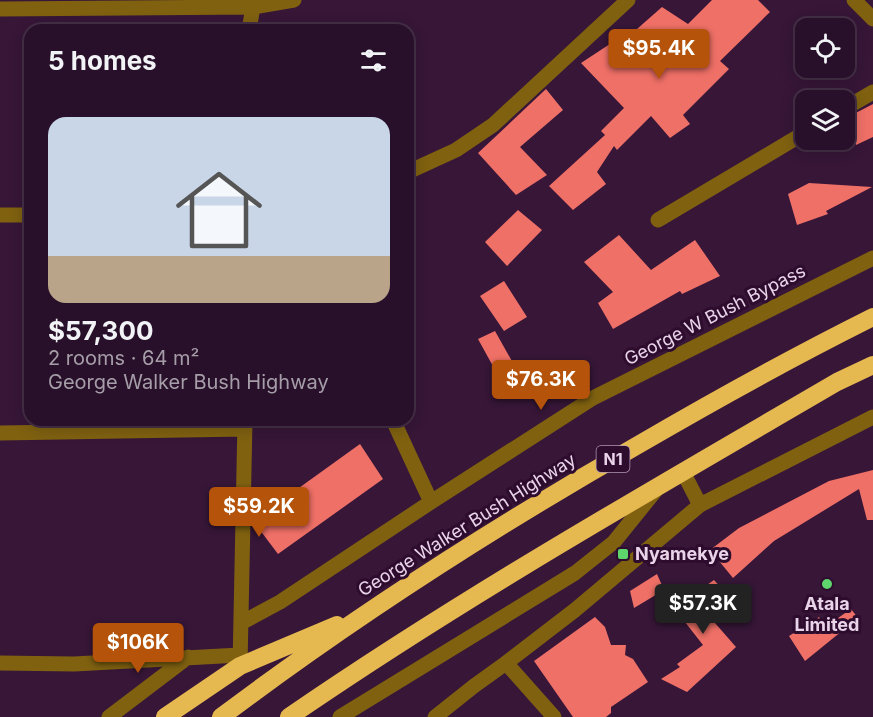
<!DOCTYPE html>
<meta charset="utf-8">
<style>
body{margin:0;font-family:Inter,sans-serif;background:#311932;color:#f1f3f6;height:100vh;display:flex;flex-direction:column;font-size:22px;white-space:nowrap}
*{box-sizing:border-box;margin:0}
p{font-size:20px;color:#a59da8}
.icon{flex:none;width:33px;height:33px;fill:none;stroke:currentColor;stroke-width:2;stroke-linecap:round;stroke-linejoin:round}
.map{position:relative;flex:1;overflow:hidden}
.drawer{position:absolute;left:24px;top:24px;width:390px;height:402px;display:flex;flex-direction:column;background:#29102a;border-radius:18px;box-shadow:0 3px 15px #0003,0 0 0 2px #453047}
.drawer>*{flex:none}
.buttons{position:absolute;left:795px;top:18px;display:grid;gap:12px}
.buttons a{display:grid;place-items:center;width:60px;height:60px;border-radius:12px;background:#29102a;box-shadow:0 3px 15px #0003,0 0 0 2px #453047;font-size:30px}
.price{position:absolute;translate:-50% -51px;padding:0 14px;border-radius:6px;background:#b45309;color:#fff;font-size:20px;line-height:39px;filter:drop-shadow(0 2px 3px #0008)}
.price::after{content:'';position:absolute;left:50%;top:36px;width:18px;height:14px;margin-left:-9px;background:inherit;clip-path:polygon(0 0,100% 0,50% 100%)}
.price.on{background:#222;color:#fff}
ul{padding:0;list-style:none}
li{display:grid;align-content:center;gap:12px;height:318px;padding:0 24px}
li span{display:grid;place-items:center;height:186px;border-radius:18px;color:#555}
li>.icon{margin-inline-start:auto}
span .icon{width:108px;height:108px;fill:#fffc;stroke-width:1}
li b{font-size:26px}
h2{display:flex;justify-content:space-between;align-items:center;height:72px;padding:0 24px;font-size:26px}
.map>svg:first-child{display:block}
.building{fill:#ef7067}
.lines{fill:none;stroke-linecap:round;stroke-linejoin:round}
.minor{stroke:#7f6110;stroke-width:15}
.highway{stroke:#e6b950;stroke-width:18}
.poi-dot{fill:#5ed56c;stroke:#2d0c2e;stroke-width:2}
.labels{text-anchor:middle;stroke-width:6;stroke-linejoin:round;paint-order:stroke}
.shield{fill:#2d0c2e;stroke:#b198b2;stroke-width:1.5}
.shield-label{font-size:16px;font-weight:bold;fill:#ead4ea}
.street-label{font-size:18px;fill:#ead4ea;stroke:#2d0c2e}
.poi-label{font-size:18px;font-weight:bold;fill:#ead4ea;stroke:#2d0c2e;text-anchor:start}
</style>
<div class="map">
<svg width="873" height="717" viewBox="0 0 873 717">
<rect width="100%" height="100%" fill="#371638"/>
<!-- building -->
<path class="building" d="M712,0H758L770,12L720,61L729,69L683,115L690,124L670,138L651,116L617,150L614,146L597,172L606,184L573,210L549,186L605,135L601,131L624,108L581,63L616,40L620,44L662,7L688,24Z
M546,89L563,110L520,147L547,175L516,195L478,153Z
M873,104V137L856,145L846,118Z
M809,183L872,187L826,211L828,214L797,225L788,194Z
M518,210L542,230L507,266L485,242Z
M619,235L651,270L695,240L720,276L682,294L680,291L613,329L598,303L613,292L584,262Z
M504,281L527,317L504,331L480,296Z
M495,331L522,379L505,388L478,339Z
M360,444L383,479L278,554L253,521Z
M873,470V520H867L859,489L774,541L733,578L710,550L739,528L829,481Z
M657,574L664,590L634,608L630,591Z
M714,580L737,605L715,623L736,647L687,692L661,679L680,667L677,664L703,645L674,608Z
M851,609L858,618L805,661L789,636L819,617L825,627Z
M595,617L605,627L611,645H626L625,655L633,659L648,682L611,707V713L606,717H573L534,661Z"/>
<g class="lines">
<!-- minor -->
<path class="minor" d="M854,0L873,19
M0,9L253,7L294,0
M249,30L253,7
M844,109L873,92
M408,172L456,150L493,125L628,0
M0,215H30
M658,220L806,132
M393,420L431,502
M0,433L245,429
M683,472L700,505
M241,623L280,602L431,502L593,398L873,258
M0,663L74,664L240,655
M506,663L554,717
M240,666L245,420
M109,717L188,657
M340,717L575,573L614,542L656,490
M435,717L474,686L506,663L575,610L700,505L873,417"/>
<!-- highway -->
<path class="highway" d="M165,717L240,666L337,625
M221,717C354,617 494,527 638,445C715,400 793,357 873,317
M289,717C465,596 652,490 837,382L873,365"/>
</g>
<!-- markers -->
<g class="poi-dot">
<rect x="617" y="548" width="12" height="12" rx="3"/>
<circle cx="827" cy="584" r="6"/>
</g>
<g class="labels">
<!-- shield labels -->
<rect class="shield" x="596.5" y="446" width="33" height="26" rx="4.5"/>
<g class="shield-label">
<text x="613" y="465">N1</text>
</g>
<!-- street labels -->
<g class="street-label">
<text transform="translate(715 315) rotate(-27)" y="6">George W Bush Bypass</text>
<text transform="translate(467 525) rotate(-32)" y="6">George Walker Bush Highway</text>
</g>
<!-- poi labels -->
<g class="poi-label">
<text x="635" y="560">Nyamekye</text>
<text x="827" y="610" text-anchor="middle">Atala<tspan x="827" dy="21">Limited</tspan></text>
</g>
</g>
</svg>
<div class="buttons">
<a><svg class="icon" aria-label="locate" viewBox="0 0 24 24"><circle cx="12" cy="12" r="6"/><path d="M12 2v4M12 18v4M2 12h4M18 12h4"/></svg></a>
<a><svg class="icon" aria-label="layers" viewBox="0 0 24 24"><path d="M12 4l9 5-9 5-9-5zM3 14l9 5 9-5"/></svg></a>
</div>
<b class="price" style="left:659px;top:80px">$95.4K</b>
<b class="price" style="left:541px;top:411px">$76.3K</b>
<b class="price" style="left:259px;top:538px">$59.2K</b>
<b class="price on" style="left:703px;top:635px">$57.3K</b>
<b class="price" style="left:138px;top:674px">$106K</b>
<section class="drawer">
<h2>5 homes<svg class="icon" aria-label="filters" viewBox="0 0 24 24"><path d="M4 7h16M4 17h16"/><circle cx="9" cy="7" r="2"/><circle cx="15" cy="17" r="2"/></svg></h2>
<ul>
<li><span style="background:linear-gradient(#c9d6e8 75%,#b9a48a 0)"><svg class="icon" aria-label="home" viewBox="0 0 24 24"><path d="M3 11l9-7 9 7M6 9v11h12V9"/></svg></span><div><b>$57,300</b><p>2 rooms · 64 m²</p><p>George Walker Bush Highway</p></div></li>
</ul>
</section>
</div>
